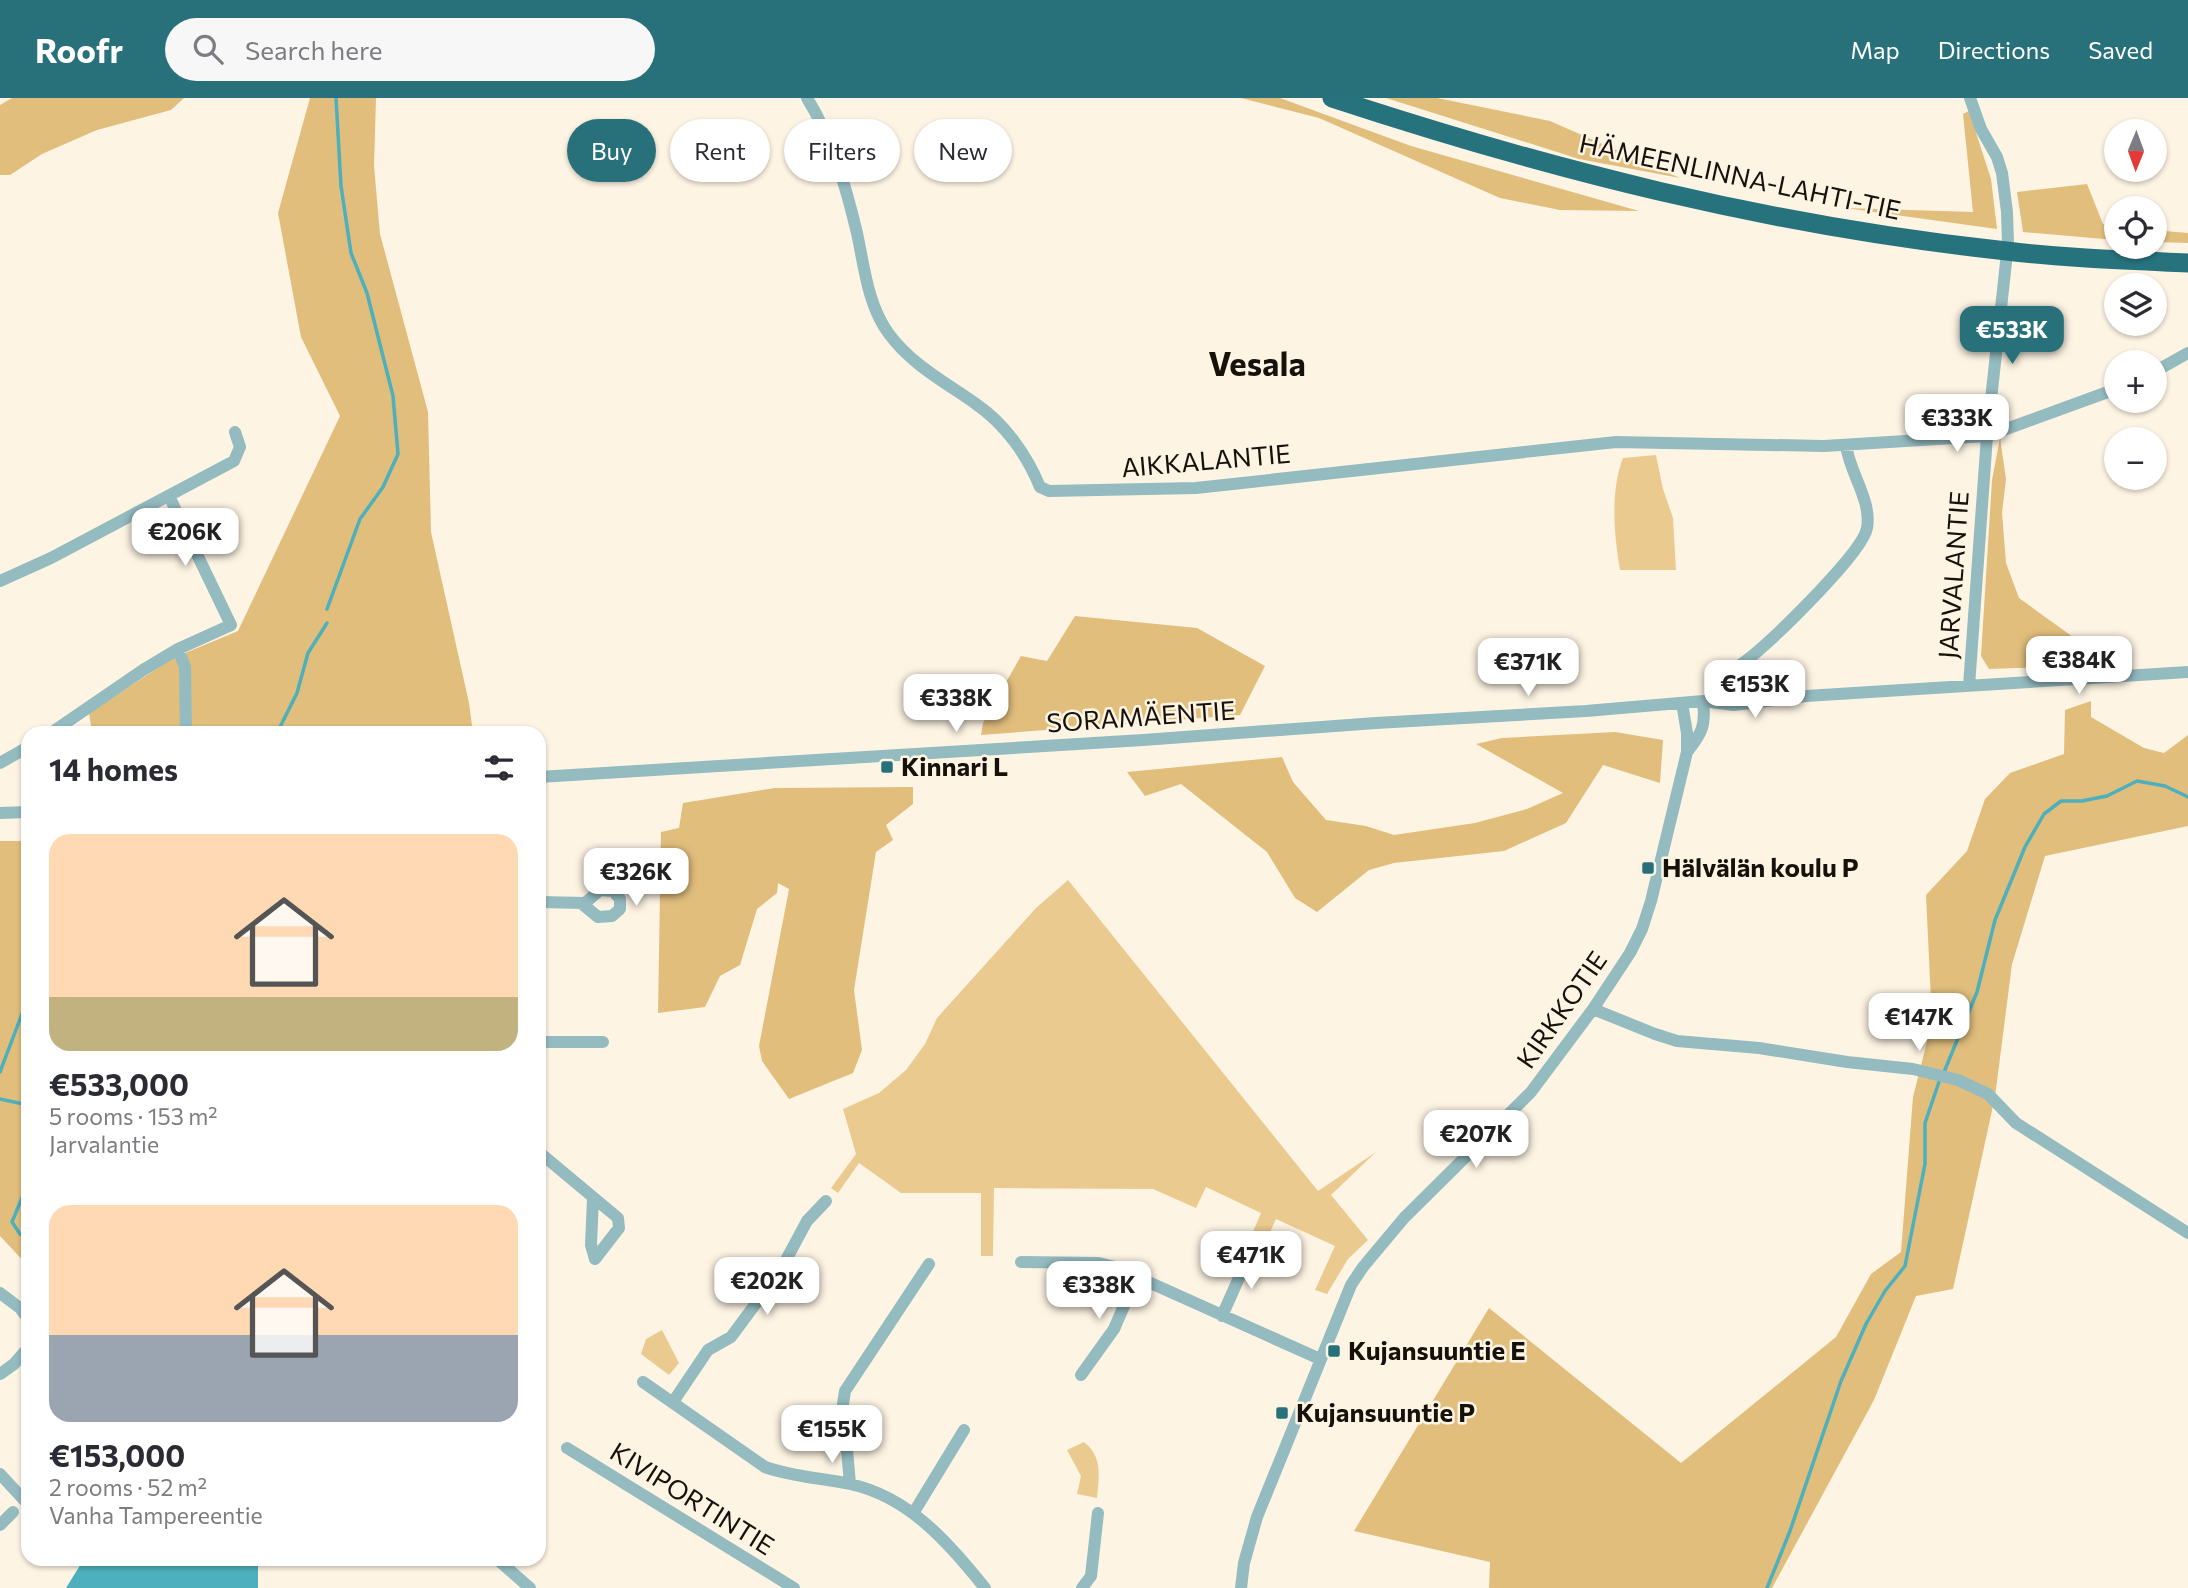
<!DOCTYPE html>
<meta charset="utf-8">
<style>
body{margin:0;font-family:Commissioner,sans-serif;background:#f7f7f7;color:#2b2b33;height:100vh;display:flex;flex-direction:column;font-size:26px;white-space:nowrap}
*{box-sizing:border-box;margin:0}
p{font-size:23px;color:#7c7c81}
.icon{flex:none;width:38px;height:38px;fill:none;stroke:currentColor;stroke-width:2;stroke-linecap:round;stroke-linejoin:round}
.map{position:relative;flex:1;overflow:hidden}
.details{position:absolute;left:21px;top:628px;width:525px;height:840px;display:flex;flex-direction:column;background:#fff;border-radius:21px;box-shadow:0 2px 5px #0004}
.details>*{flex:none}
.guide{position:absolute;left:567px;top:21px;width:665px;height:63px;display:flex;gap:14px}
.needle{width:46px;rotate:181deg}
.controls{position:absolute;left:2104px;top:21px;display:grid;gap:14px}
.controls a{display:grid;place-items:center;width:63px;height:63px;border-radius:50%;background:#fff;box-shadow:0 2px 5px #0004;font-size:35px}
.price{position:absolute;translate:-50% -60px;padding:0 16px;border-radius:14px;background:#fff;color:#222;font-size:23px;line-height:46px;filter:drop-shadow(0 2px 4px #0008)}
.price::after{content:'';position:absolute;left:50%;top:42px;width:21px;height:16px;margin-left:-10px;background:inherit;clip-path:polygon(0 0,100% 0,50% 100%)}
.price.selected{background:#28717a;color:#fff}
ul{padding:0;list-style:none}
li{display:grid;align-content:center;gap:14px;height:371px;padding:0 28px}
li span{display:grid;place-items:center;height:217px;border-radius:21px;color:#555}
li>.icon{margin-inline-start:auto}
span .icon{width:126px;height:126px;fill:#fffc;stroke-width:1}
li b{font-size:30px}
h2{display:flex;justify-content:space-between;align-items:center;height:84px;padding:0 28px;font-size:30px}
.pill{padding:0 24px;border-radius:32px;background:#fff;box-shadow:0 2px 5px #0004;font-size:24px;line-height:63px}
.pill.selected{background:#28717a;color:#fff}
header{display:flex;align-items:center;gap:42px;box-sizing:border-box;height:98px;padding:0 35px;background:#28717a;color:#fff}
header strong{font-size:33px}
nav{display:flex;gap:38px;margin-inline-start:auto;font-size:24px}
.search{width:490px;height:63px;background:#f7f7f7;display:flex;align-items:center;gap:18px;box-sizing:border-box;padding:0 24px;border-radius:38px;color:#7c7c81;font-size:26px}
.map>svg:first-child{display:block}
.green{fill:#ebca8f}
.forest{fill:#e1be7c}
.water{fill:#4db0bc}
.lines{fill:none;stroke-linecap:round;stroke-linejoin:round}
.stream{stroke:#4db0bc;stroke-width:3.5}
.minor{stroke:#94bbc0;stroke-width:12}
.highway{stroke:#27737d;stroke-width:19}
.poi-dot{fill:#28717a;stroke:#fef4e4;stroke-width:2.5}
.labels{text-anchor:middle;stroke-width:5;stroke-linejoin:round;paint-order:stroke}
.street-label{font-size:26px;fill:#16120b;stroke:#fef4e4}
.poi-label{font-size:26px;font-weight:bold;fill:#16120b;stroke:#fef4e4;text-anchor:start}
.district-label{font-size:33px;font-weight:bold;fill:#16120b;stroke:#fef4e4}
</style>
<header>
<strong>Roofr</strong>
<div class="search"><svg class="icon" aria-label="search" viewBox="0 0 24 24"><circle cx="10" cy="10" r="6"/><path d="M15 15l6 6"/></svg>Search here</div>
<nav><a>Map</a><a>Directions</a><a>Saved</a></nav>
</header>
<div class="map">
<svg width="2188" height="1490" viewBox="0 0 2188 1490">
<rect width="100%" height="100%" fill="#fef4e4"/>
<!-- green -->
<path class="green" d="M1656,357L1663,391L1673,420L1676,472H1620C1614,436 1610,394 1623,360Z
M1068,782L1318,1093L1376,1054L1331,1097L1368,1142L1348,1161L1327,1196L1315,1192L1335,1148L1276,1121L1263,1149L1249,1143L1261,1115L1206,1089L1196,1110L1153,1091L994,1090L993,1158H981V1095H901L859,1065L838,1095L831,1090L856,1056L843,1011L879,995L906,972L925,946L937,920L1036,810Z
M662,1232L679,1265L669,1277L641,1256L646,1241Z
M1084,1344C1103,1359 1099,1378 1097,1400L1077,1396L1081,1378L1067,1352Z"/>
<!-- forest -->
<path class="forest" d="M12,0H184L171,12L97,32L42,56L10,77H0V7Z
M310,0H376L374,68L380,136L428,314L431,434L469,605L473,635H92L89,615L173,560L238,533L340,318L301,239L278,115Z
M1241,0H1280L1411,48L1639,113L1560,112L1500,100L1319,20Z
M1386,0H1437L1550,23L1680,80L1579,61Z
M1969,13L1991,81L1997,131L1845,110L1973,114L1963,16Z
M2087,86L2103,126L2116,128V142L2023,134L2017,94Z
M2154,132L2188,135V145L2154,144Z
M2000,340L2006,381L2002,415L2006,465L2019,500L2080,544L2108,554L2082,568L1989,571L1981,558L1992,382Z
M1075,518L1197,530L1265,568L1240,617L981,637L983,625L1021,558L1047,563Z
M2091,603V619L2144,650L2164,655L2188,637V728L2045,758L2012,866L1995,999L1953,1191L1916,1198L1874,1302L1772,1490H1489L1490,1464L1354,1433L1489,1210L1681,1365L1836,1239L1871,1176L1901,1154L1913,999L1932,924L1926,797L1967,753L1985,701L2010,675L2064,656L2065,612Z
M1615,634L1663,642L1660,685L1603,667L1566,725L1504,753L1394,765L1369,772L1317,814L1295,800L1267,754L1181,686L1145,698L1127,674L1282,659L1293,684L1326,722L1366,728L1394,737L1475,725L1527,711L1563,695L1476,646L1502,640Z
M913,689V706L886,727L893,742L876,754L854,892L862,952L853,975L789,1001L762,963L759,948L789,791L778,785L777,795L757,811L740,867L720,878L705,909L658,915L661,734L679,730L683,705L775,690Z
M0,743H28V1168L0,1138Z"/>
<!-- water -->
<path class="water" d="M84,1461H258V1490H66Z"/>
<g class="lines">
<!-- stream -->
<path class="stream" d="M327,511L360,421L383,389L398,356L393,298L367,195L351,155L341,88L336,0
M277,635L297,595L308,555L327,525
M0,974L28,900
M1944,974L1977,894L1995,822L2025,749L2044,716L2061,703H2082L2107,698L2137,683L2165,688L2188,699
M0,1001L28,1007
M28,1085L12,1124L20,1136L28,1141
M539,1202L542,1207
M1767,1490L1790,1433L1841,1283L1866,1226L1885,1193L1905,1168L1925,1066V1025L1940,981"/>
<!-- minor -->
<path class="minor" d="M807,0C832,40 846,89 857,135C864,168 868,208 889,236C912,267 945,284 976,306C1005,326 1027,357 1040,389L1049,393L1196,390L1616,344L1824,348L1987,338L2116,291
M2154,274L2188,255
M0,483L51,460L234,363L240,349L235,334
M178,551L185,569L186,635
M1719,582C1732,573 1746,564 1758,553C1780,534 1863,454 1867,430C1872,402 1849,374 1846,347
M1969,588L1987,338L2008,146L2007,114L2002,75L1997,59L1981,31L1970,0
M1707,602L1734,595L1775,597
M51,635L143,572L178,551L231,527L169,398
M1687,654C1702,635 1706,628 1703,603
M0,665L28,649
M539,679L1143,642L1376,625L1586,613L1703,603L1734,607L1806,598L2188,574
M0,715L28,714
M539,804L585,805L600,792L613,793L620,801V811L612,818L598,819L581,805
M1593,911L1655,936L1677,943L1759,950L1847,964L1913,971L1958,982L1988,996L2016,1025L2188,1135
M539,944H603
M539,1054L618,1120L619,1130L595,1161L591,1147L593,1100
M1021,1164L1099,1165L1115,1169L1320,1261
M0,1195L20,1210L28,1221
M1222,1218L1250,1155
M0,1276L14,1266L28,1250
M1081,1277L1114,1231L1136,1180
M643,1284L765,1369C793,1379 822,1380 850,1386C910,1399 948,1445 985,1490
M673,1304L708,1252L731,1239L780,1173L807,1123L826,1103
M567,1350L794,1490
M0,1376L25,1403L28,1400
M850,1386L843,1306L845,1293L929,1166
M914,1414L964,1332
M0,1427L13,1414
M497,1461L530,1490
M1082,1490L1091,1478L1098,1415
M1241,1490L1244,1465L1257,1419L1351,1187L1363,1169L1404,1120L1531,994L1593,911L1630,855L1642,831L1651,803L1687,654V635L1682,605"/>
<!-- highway -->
<path class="highway" d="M1332,0C1551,72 1768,127 1998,152C2061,160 2125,162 2188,165"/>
</g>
<!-- markers -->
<g class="poi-dot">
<rect x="880" y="662" width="14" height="14" rx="3.5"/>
<rect x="1641" y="763" width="14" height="14" rx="3.5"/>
<rect x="1327" y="1246" width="14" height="14" rx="3.5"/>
<rect x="1275" y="1308" width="14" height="14" rx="3.5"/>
</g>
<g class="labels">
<!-- street labels -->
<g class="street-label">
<text transform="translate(1740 79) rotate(12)" y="9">HÄMEENLINNA-LAHTI-TIE</text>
<text transform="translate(1206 363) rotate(-5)" y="9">AIKKALANTIE</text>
<text transform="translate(1954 477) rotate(-86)" y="9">JARVALANTIE</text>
<text transform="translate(1141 619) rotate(-4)" y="9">SORAMÄENTIE</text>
<text transform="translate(1562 912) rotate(-55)" y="9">KIRKKOTIE</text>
<text transform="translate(692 1401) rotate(32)" y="9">KIVIPORTINTIE</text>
</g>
<!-- poi labels -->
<g class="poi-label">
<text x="901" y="678">Kinnari L</text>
<text x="1662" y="779">Hälvälän koulu P</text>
<text x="1348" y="1262">Kujansuuntie E</text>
<text x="1296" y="1324">Kujansuuntie P</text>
</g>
<!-- district labels -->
<g class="district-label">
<text x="1257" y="278">Vesala</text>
</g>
</g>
</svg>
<div class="controls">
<a><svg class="needle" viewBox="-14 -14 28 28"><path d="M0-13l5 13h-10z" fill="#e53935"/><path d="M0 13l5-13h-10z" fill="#7c7c81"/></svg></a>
<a><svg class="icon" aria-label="locate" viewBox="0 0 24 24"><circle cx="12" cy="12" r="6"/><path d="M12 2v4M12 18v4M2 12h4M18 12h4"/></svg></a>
<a><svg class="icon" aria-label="layers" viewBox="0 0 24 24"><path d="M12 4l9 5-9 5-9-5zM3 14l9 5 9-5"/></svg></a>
<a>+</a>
<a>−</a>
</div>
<b class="price selected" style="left:2012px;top:268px">€533K</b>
<b class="price" style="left:1957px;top:356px">€333K</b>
<b class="price" style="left:185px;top:470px">€206K</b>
<b class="price" style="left:2079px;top:598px">€384K</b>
<b class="price" style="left:1528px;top:600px">€371K</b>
<b class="price" style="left:1755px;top:622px">€153K</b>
<b class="price" style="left:956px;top:636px">€338K</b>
<b class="price" style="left:636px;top:810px">€326K</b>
<b class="price" style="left:1919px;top:955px">€147K</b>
<b class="price" style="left:1476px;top:1072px">€207K</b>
<b class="price" style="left:1251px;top:1193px">€471K</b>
<b class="price" style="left:767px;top:1219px">€202K</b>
<b class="price" style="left:1099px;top:1223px">€338K</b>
<b class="price" style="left:832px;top:1367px">€155K</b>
<div class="guide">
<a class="pill selected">Buy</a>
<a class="pill">Rent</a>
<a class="pill">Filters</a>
<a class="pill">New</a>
</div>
<section class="details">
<h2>14 homes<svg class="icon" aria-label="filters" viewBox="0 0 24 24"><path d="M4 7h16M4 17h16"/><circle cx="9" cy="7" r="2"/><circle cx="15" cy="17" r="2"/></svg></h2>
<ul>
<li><span style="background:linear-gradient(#ffd9b3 75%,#c2b280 0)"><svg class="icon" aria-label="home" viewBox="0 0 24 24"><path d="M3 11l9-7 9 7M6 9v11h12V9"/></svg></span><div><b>€533,000</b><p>5 rooms · 153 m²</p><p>Jarvalantie</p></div></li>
<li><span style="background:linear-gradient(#ffd9b3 60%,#9aa5b1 0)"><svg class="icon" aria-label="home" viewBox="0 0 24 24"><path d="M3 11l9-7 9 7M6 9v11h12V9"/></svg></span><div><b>€153,000</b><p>2 rooms · 52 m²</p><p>Vanha Tampereentie</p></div></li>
</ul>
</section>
</div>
